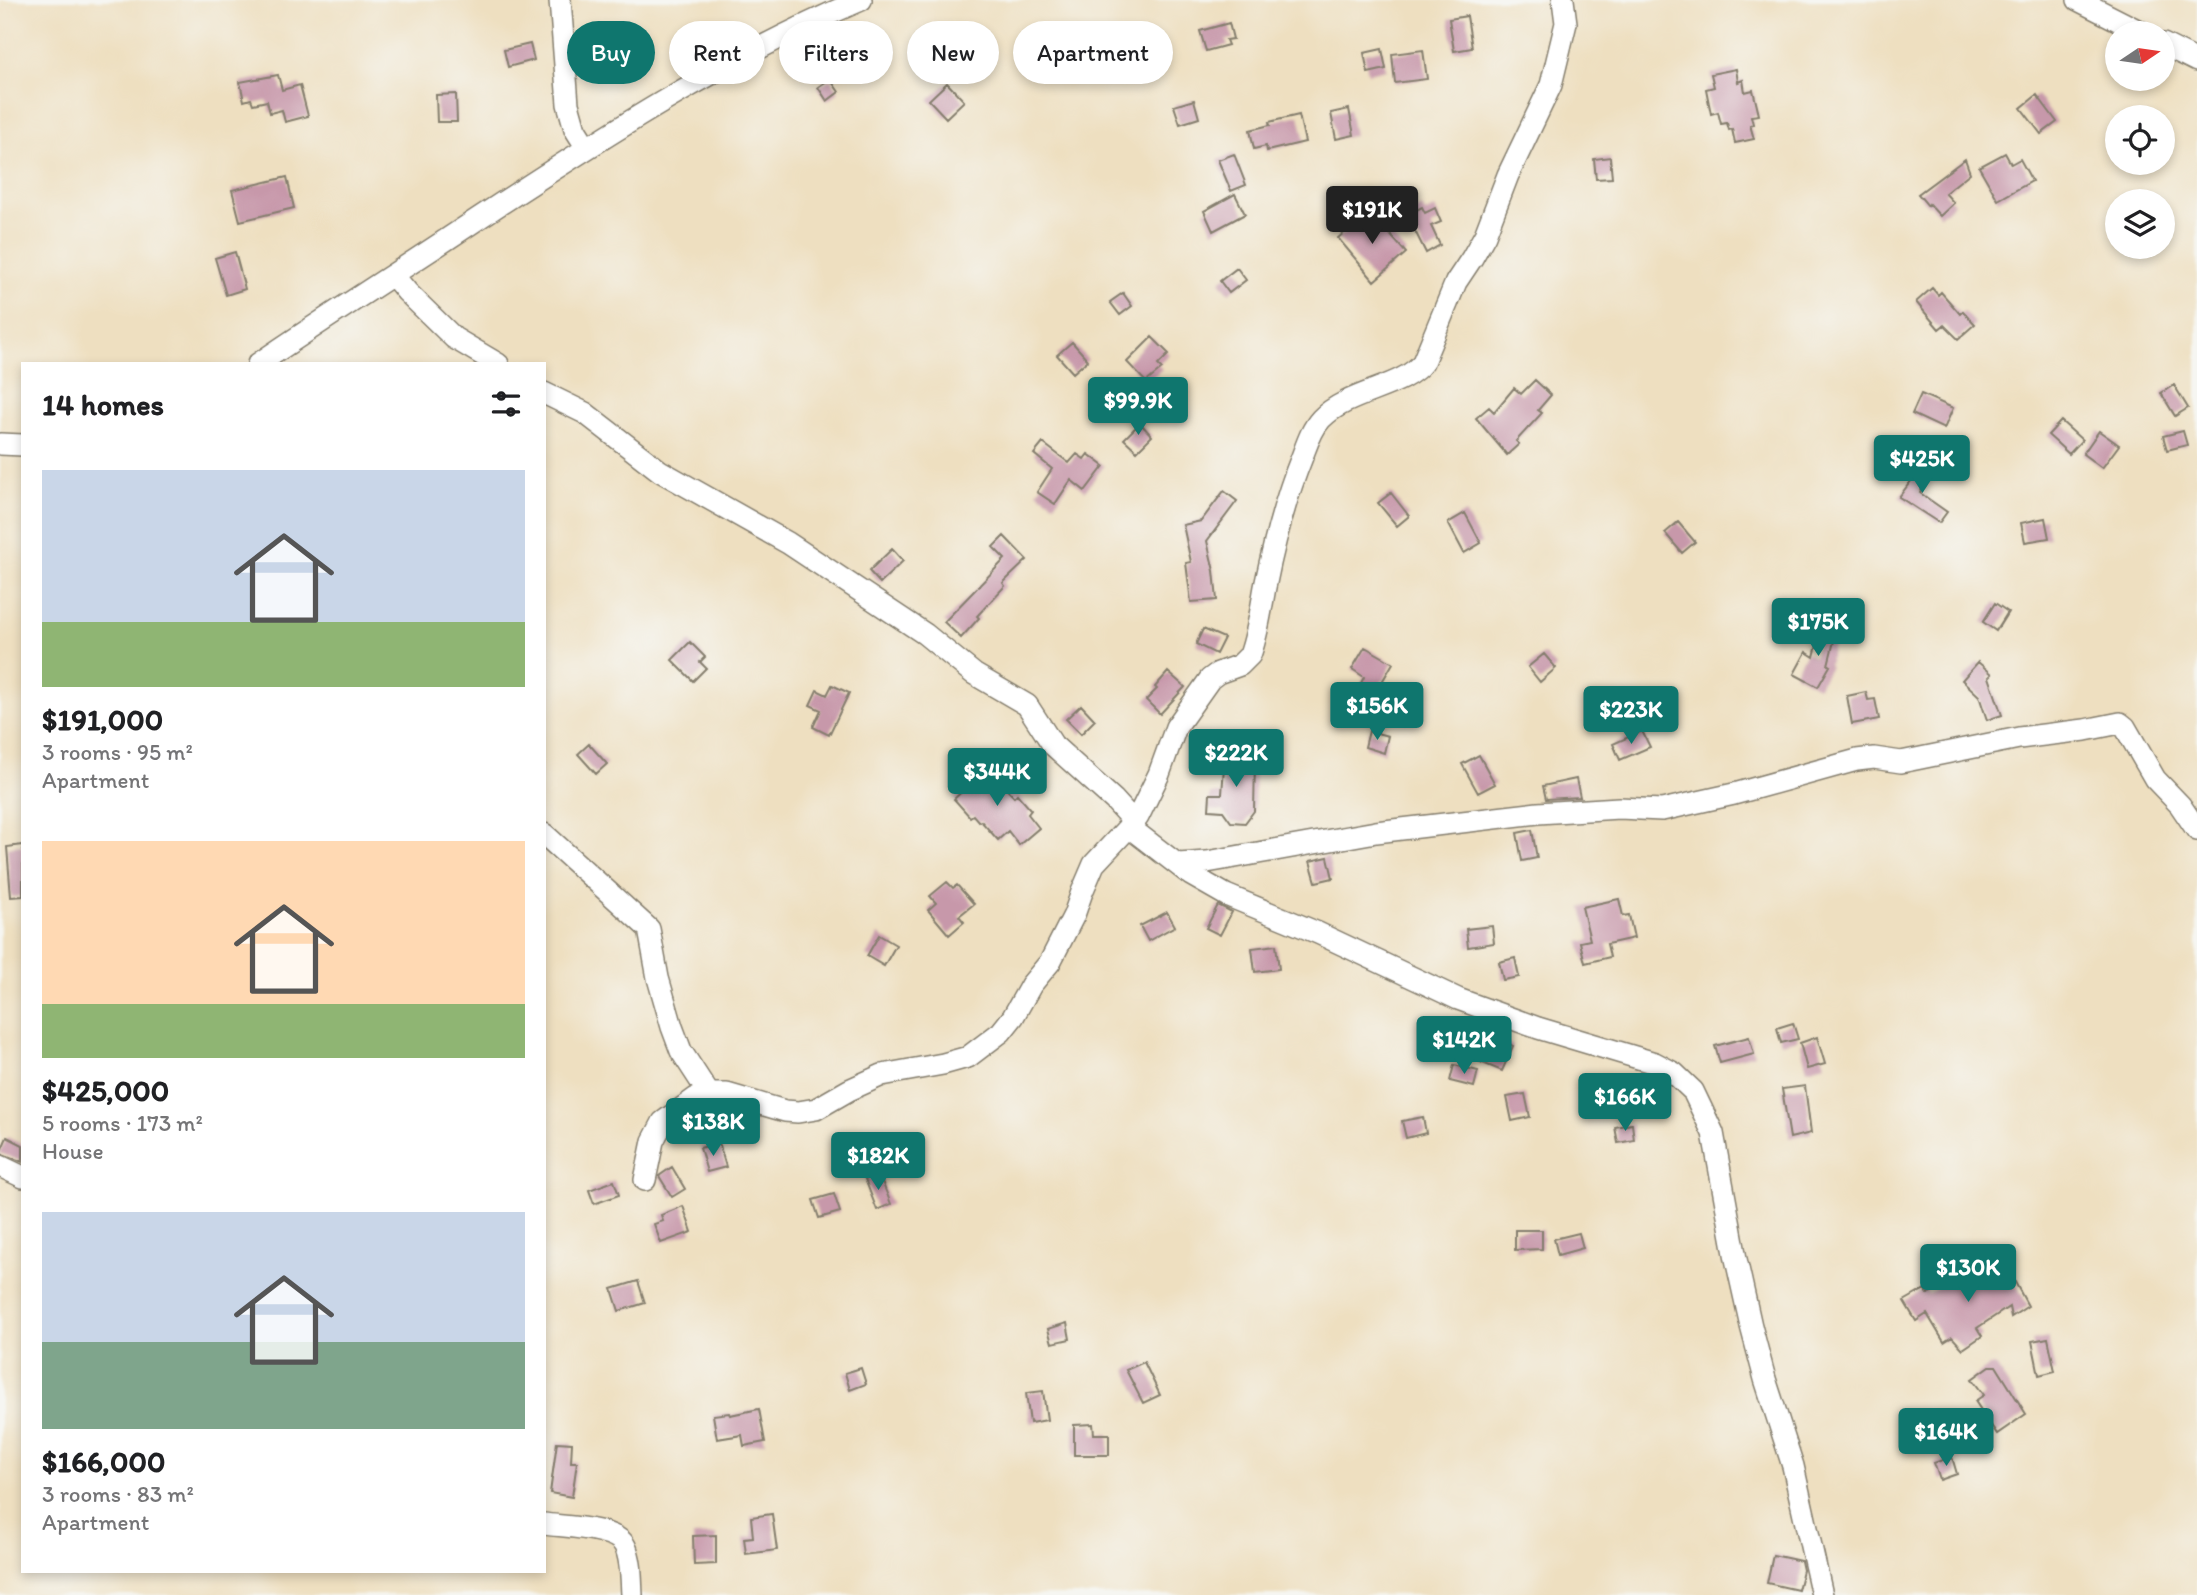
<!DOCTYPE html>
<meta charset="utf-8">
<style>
body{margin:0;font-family:Itim,sans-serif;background:#f6f6f6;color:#202124;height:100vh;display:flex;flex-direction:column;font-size:26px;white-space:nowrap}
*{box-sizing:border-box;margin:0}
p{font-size:23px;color:#757577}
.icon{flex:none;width:38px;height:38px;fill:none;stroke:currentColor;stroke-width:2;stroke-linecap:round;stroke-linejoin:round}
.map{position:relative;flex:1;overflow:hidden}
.details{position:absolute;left:21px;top:362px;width:525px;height:1211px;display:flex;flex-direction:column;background:#fff;border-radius:0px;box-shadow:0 4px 10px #0003}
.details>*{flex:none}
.guide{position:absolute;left:567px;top:21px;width:665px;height:63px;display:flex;gap:14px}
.needle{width:46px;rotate:77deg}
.tools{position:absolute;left:2105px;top:21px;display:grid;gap:14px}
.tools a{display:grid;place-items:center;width:70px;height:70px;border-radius:50%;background:#fff;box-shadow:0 4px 10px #0003;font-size:35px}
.price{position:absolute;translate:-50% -60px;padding:0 16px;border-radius:7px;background:#0f766e;color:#fff;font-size:23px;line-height:46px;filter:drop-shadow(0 2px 4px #0008)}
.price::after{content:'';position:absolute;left:50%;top:42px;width:21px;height:16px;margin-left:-10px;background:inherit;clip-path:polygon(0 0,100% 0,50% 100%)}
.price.current{background:#222;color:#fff}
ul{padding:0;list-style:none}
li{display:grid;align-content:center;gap:14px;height:371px;padding:0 21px}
li span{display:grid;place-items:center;height:217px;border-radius:0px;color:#555}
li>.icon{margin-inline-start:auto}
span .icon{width:126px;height:126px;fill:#fffc;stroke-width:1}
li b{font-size:30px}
h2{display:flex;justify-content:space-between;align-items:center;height:84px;padding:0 21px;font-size:30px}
.chip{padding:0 24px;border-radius:32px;background:#fff;box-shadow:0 4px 10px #0003;font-size:24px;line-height:63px}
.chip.current{background:#0f766e;color:#fff}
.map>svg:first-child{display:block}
.building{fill:#c798aa}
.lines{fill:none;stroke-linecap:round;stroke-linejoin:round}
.minor-casing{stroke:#857e6e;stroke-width:24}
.minor{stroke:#fff;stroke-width:21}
</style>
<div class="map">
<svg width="2197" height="1595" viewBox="0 0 2197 1595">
<rect width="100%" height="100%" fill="#f6f6f2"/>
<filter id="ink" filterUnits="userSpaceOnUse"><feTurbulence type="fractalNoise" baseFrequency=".0143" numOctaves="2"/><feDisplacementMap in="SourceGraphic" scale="14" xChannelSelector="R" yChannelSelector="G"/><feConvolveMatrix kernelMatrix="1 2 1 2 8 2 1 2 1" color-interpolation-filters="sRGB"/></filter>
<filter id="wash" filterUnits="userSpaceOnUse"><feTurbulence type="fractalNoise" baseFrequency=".00686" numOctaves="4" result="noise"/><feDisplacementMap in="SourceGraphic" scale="28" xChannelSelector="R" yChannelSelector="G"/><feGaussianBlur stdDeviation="1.57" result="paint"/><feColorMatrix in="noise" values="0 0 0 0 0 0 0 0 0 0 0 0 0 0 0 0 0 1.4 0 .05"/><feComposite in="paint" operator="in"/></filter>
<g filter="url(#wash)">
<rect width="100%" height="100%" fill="#eedfc0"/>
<g id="blocks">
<!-- building -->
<path class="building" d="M1467,16L1472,48L1454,51L1449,19Z
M1229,23L1233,39L1226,40L1228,45L1206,51L1200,31Z
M530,44L534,60L508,67L504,50Z
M1382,49L1386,69L1368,73L1364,53Z
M1423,50L1427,79L1395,83L1392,54Z
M1736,69L1738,82L1743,80L1745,92L1753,90L1759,115L1751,116L1753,124L1750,125L1754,139L1735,143L1732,129L1729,130L1727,123L1721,124L1718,112L1711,114L1706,89L1714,87L1711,74Z
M278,75L282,90L300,85L308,116L285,122L282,110L270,113L267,101L253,104L251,99L244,101L240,82Z
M830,79L839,92L827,101L818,87Z
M947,83L964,101L946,118L929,100Z
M456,94L457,122H437L436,95Z
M2037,95L2057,122L2041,134L2021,108Z
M1194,100L1199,118L1180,124L1174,106Z
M1349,109L1354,135L1336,139L1331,113Z
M1299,115L1305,142L1267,151L1266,146L1254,149L1250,130L1270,125L1269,122Z
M2005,153L2011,164L2020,159L2032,181L1998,200L1979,167Z
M1234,154L1246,185L1231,191L1218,160Z
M1610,157L1612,178L1596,179L1594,159Z
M1965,159L1970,173L1945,193L1954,203L1940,216L1929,204L1928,206L1918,194Z
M287,177L294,208L240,221L232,190Z
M1235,194L1245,214L1213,231L1204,211Z
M1422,207L1425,213L1435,208L1441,222L1431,226L1440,245L1426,253L1407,215Z
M1370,211L1406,253L1374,281L1338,238Z
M235,252L245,289L226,295L215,258Z
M1237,268L1246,280L1229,293L1220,281Z
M1932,288L1938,295L1941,292L1960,314L1963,311L1975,324L1958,339L1944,325L1939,329L1916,302Z
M1123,293L1132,306L1120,315L1110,302Z
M1152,337L1169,354L1158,365L1162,369L1146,382L1127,362Z
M1072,342L1088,360L1073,373L1057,355Z
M1535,380L1551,395L1538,410L1542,413L1516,441L1519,444L1507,455L1476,418L1489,407L1494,412L1514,388L1521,394Z
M2174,385L2188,408L2175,416L2161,393Z
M1106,391L1118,405L1105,416L1093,402Z
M1921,394L1953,408L1944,429L1912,414Z
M2061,421L2082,440L2069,454L2048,435Z
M1140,423L1152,436L1137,451L1124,439Z
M2099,431L2119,445L2102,468L2083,454Z
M2183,431L2187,445L2167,450L2163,436Z
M1043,443L1069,463L1077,454L1084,459L1088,454L1104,466L1085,491L1071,480L1055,504L1037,492L1052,469L1034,454Z
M1927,460L1934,465L1920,493L1947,512L1939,523L1899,497Z
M1224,491L1237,501L1207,541L1214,571L1217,600L1191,602L1186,563L1191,562L1183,525L1201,521Z
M1391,493L1409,516L1397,526L1378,503Z
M1465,513L1481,543L1464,553L1448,523Z
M2045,518L2049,538L2025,542L2021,523Z
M1678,522L1695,542L1682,553L1665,533Z
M1004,536L1027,560L1003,583L1005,586L977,616L979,618L961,638L944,622L1005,559L993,547Z
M892,549L903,561L880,583L869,571Z
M1995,603L2008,612L1996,631L1983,622Z
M1822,625L1837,629L1828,665L1830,666L1818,687L1794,674L1806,652L1814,657Z
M1203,629L1224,638L1216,654L1196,644Z
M690,642L705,657L700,662L706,668L693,681L672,660Z
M1365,647L1393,663L1376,692L1361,683L1364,677L1352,669Z
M1544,654L1556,668L1540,682L1528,667Z
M1978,662L1992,674L1989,677L2002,715L1987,720L1979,696L1962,680Z
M1168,672L1185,687L1160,714L1146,700L1157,689L1155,687Z
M832,685L849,693L829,735L813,727L821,710L810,705L817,690L827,695Z
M1866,692L1868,700L1875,699L1879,719L1852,724L1847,696Z
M1081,705L1095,720L1081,734L1066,719Z
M1369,731L1388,736L1384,753L1365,747Z
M1642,731L1650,747L1620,760L1613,744Z
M589,744L607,764L596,774L578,754Z
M1225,753L1251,754V761H1255L1254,811L1245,823L1231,822L1223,811L1209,810L1210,794H1222Z
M1479,755L1495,784L1478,793L1462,764Z
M987,768L1014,797L1017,794L1031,810L1028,814L1039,828L1019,845L1008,831L998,840L981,821L979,822L973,815L970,817L954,799Z
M1576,779L1580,797L1546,799L1543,786Z
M1532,830L1537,858L1522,861L1517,833Z
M23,845V896L11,897L7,847Z
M1328,857L1333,878L1316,882L1310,861Z
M947,882L953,888L957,885L974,904L959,916L964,922L949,935L928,910L936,903L930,896Z
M1619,899L1623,916L1629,915L1634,938L1607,944L1610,957L1585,963L1580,942L1590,940L1582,907Z
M1218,905L1232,912L1220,935L1206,928Z
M1167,912L1175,926L1148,941L1140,926Z
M1492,926L1494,943L1468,947L1466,929Z
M879,935L896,945L884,966L867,956Z
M1276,945L1279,969L1255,972L1252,948Z
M1515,958L1519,977L1503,980L1499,962Z
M1793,1023L1798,1039L1781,1043L1777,1028Z
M1749,1037L1754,1054L1720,1063L1715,1046Z
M1817,1037L1825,1064L1807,1069L1800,1043Z
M1496,1038L1513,1046L1502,1071L1480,1062L1490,1041L1494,1043Z
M1454,1065L1478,1071L1474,1087L1450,1081Z
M1805,1086L1811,1133L1790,1138L1782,1089Z
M1525,1094L1530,1117L1512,1121L1507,1097Z
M724,1108L728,1122L713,1127L709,1112Z
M1423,1117L1426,1133L1406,1138L1402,1121Z
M1632,1124L1634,1140L1618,1143L1615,1127Z
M7,1137L23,1145V1162L0,1153Z
M719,1143L726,1167L707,1172L700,1148Z
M672,1167L685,1189L672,1197L659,1176Z
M879,1174L891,1204L877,1210L865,1179Z
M614,1181L619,1195L594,1204L589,1190Z
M834,1194L840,1212L819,1218L813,1200Z
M683,1206L692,1232L661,1243L654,1224L663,1221L661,1215Z
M1515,1230H1542V1249L1515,1250Z
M1579,1233L1583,1248L1558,1255L1554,1239Z
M2004,1262L2028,1306L2011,1317L2009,1307L1977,1328L1982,1336L1963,1349L1952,1337L1944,1342L1927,1314L1916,1321L1904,1301L1925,1289L1928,1294L1959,1272L1967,1283Z
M638,1281L645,1303L619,1311L612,1289Z
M1067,1323L1070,1339L1052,1343L1048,1329Z
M2048,1338L2055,1371L2039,1375L2032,1341Z
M1144,1362L1160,1395L1143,1403L1126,1370Z
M1990,1366H1996L2026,1414L1997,1434L1975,1401L1984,1395L1972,1379Z
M861,1368L866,1384L850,1390L845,1373Z
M1043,1391L1047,1420L1030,1423L1026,1393Z
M759,1409L765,1442L744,1446L742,1435L717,1439L713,1415L729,1413L730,1415Z
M1093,1424L1094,1434H1109V1455H1074V1425Z
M557,1442L572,1443L571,1462H577L572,1497L550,1493Z
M1952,1457L1957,1474L1940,1480L1934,1463Z
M772,1514L777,1550L746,1554L744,1538L753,1537L751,1517Z
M716,1535V1564L694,1565L693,1536Z
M1773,1555L1801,1561L1803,1570L1798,1590L1767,1583Z"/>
</g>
</g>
<g filter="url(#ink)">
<use href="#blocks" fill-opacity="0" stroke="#857e6e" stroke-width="2"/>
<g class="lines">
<!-- minor casing -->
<g class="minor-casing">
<path id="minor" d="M560,0L568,104L575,129L587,148
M2078,0L2143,33
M2163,44L2197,61
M393,275L407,292L454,338L498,364
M258,364C331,314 406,267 479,218C601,138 726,57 861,0
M544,393L585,413L660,471L788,543L925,634L974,674L1027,705L1053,745L1114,800L1134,822
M0,444L23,445
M1129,827L1191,875L1226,895L1318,933L1458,999L1538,1028L1655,1063L1674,1073L1693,1091L1713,1133L1736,1259L1751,1326L1765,1379L1793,1466L1822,1595
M544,834L649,929L658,978L672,1027L681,1051L709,1094
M1178,864L1207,862L1376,832L1538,813L1619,808L1662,810L1734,794L1857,760L1874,758L1901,762L2019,738L2085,730L2120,723L2125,727L2155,779L2180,805L2197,830
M0,1166L23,1177
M645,1180L653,1141L663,1122L696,1098L709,1094H727L785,1111L798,1112L816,1109L849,1090L882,1075L943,1064L968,1057L1001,1032L1013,1017L1031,985L1050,962L1074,915L1082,892L1094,864L1138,817L1159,774L1176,727L1210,679L1218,673L1240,665L1250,655C1258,633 1261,609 1265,587C1274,542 1285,499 1302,457C1307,444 1311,430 1321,419C1348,391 1404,388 1423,362L1456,282L1472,258L1485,235L1508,175L1551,85L1566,23L1563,0
M544,1524C564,1527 616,1527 625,1546C632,1561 631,1580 632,1595"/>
</g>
<!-- minor -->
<use href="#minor" class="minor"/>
</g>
</g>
</svg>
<div class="tools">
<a><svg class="needle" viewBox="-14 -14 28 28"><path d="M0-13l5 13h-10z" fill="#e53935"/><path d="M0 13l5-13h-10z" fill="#757577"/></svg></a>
<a><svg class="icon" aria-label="locate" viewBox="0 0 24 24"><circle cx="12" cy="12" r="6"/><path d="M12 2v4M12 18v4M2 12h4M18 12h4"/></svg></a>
<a><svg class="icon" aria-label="layers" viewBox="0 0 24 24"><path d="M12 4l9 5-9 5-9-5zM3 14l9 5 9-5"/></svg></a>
</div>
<b class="price current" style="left:1372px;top:246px">$191K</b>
<b class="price" style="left:1138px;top:437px">$99.9K</b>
<b class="price" style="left:1922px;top:495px">$425K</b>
<b class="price" style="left:1818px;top:658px">$175K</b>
<b class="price" style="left:1377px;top:742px">$156K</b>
<b class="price" style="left:1631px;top:746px">$223K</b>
<b class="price" style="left:1236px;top:789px">$222K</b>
<b class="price" style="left:997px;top:808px">$344K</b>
<b class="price" style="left:1464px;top:1076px">$142K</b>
<b class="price" style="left:1625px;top:1133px">$166K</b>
<b class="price" style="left:713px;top:1158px">$138K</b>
<b class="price" style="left:878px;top:1192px">$182K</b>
<b class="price" style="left:1968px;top:1304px">$130K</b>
<b class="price" style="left:1946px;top:1468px">$164K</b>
<div class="guide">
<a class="chip current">Buy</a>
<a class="chip">Rent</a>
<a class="chip">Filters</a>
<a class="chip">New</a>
<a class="chip">Apartment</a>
</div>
<section class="details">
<h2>14 homes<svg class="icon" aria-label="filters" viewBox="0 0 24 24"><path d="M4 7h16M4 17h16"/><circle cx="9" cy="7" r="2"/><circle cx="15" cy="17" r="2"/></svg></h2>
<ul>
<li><span style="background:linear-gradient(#c9d6e8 70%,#8fb573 0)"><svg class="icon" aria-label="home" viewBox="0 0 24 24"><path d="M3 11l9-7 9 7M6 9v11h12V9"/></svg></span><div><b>$191,000</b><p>3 rooms · 95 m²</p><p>Apartment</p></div></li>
<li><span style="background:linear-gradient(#ffd9b3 75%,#8fb573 0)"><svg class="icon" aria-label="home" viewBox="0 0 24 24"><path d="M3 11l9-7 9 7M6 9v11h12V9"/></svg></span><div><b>$425,000</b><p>5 rooms · 173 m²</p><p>House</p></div></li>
<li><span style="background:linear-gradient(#c9d6e8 60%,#7fa58c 0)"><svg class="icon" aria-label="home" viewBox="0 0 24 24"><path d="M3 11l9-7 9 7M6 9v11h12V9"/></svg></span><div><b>$166,000</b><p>3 rooms · 83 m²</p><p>Apartment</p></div></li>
</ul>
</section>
</div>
